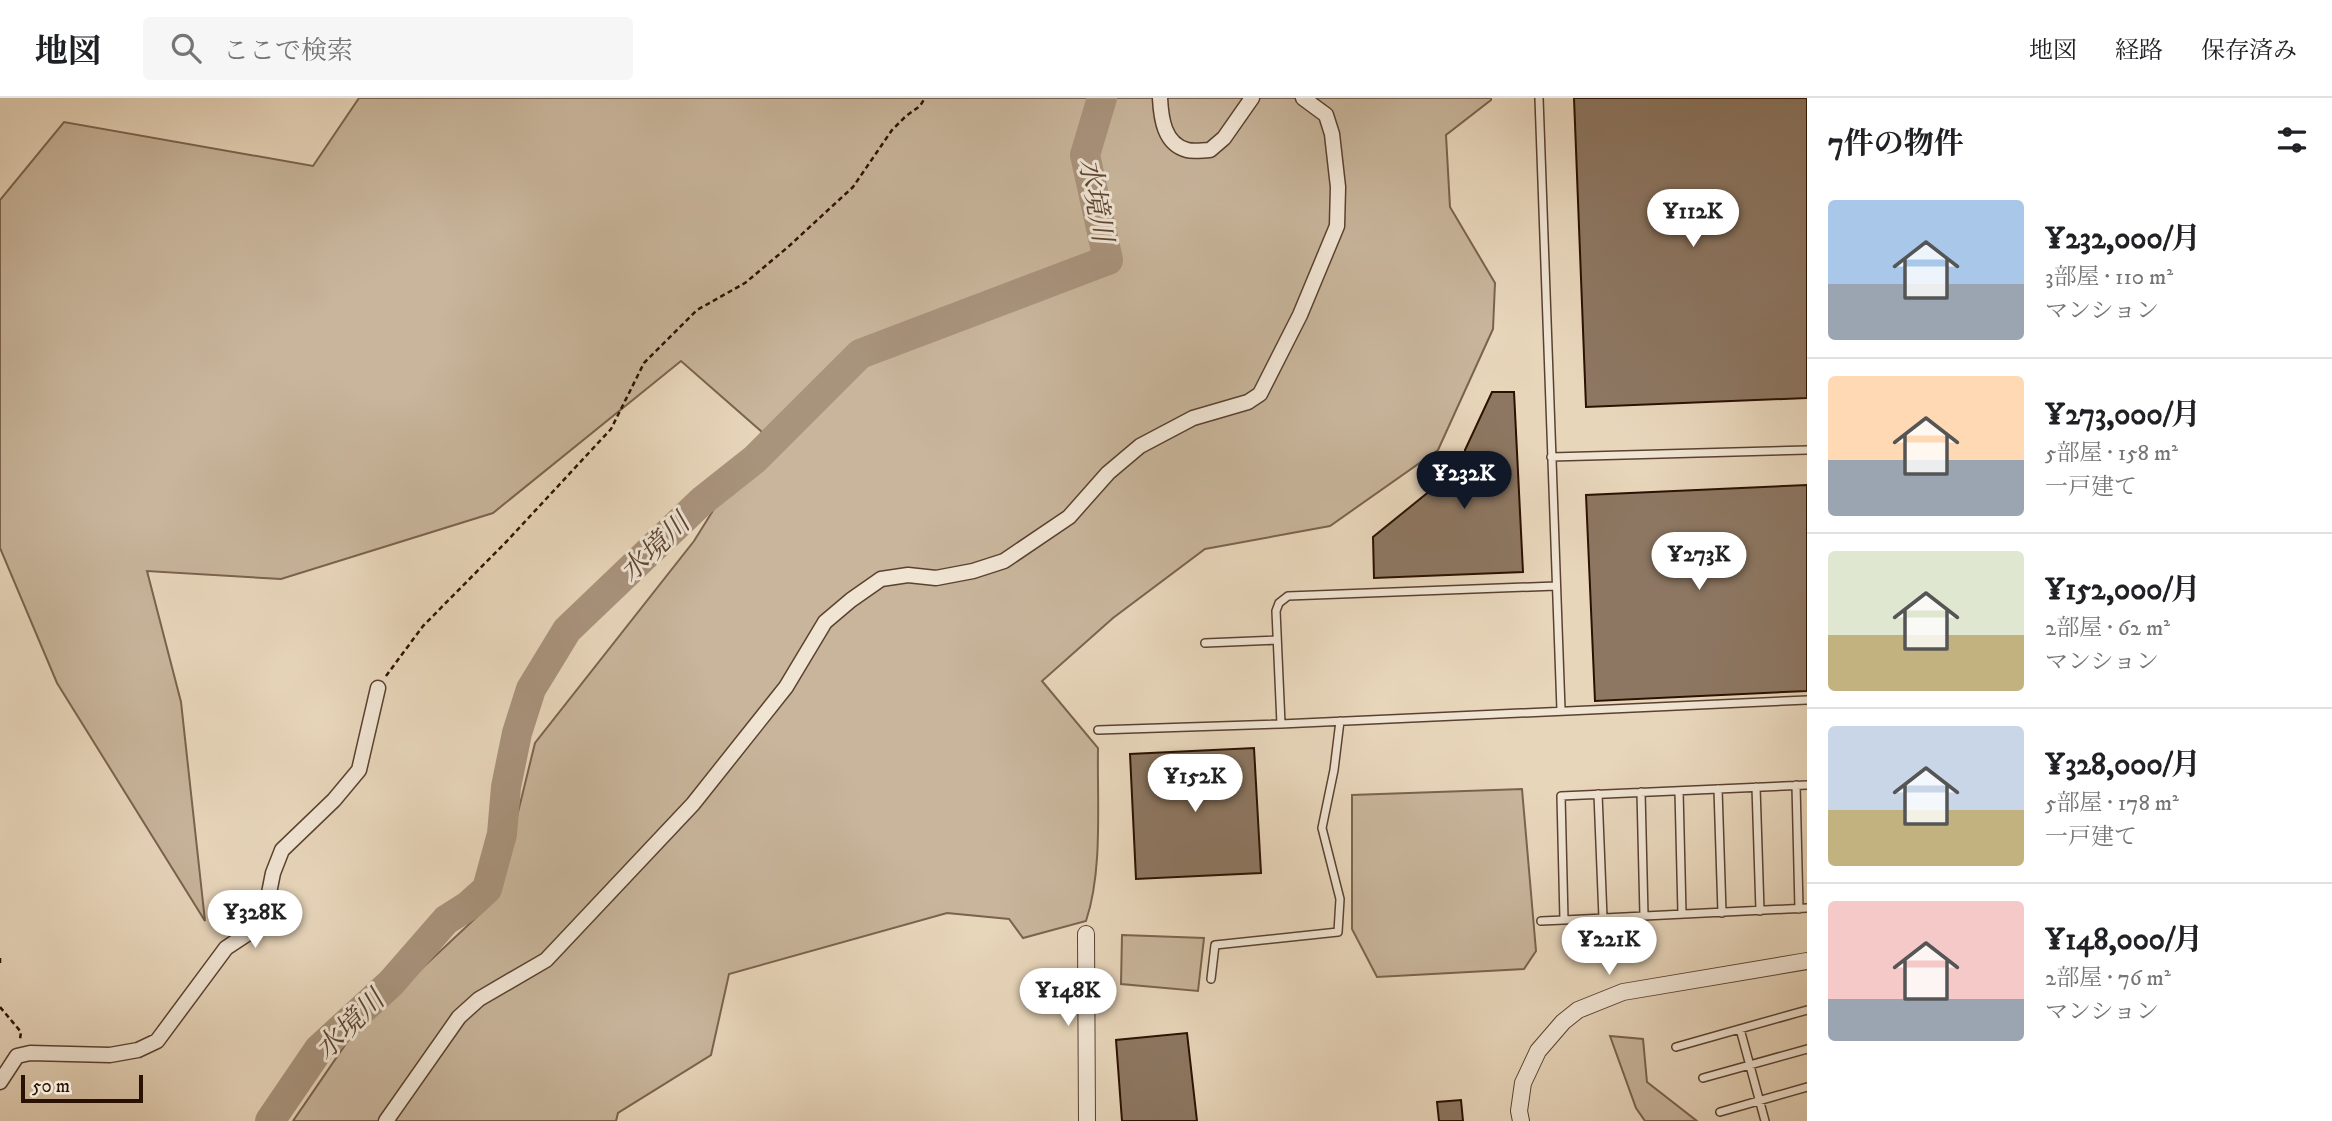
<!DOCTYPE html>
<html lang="ja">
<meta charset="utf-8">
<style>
body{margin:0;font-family:"IM FELL DW Pica","Noto Serif JP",serif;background:#f6f6f6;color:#202124;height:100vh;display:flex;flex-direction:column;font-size:26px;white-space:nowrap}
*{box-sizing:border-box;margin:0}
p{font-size:23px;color:#757577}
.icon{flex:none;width:38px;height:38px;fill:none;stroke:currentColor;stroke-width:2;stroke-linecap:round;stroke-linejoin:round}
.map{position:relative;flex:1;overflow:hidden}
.side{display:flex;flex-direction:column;background:#fff;width:525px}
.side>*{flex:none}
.scale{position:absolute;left:21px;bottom:18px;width:122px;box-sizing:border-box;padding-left:7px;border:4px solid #2b1101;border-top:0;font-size:19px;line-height:24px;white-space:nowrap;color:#2b1101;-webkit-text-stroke:5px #f0e4d3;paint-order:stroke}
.price{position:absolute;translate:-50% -60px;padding:0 16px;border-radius:24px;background:#fff;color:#222;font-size:23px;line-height:46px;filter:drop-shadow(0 2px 4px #0008)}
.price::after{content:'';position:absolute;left:50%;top:42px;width:21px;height:16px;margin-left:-10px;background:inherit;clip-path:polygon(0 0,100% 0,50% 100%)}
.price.on{background:#111827;color:#fff}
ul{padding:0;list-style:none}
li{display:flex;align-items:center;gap:21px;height:175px;padding:0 21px}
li+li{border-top:2px solid #e0e0e0}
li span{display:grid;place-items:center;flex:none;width:196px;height:140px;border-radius:7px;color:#555}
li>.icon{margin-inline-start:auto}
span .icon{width:84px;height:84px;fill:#fffc;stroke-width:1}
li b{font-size:30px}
h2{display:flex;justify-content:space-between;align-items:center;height:84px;padding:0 21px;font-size:30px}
header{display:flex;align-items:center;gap:42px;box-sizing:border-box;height:98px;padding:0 35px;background:#fff;border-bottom:2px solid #e0e0e0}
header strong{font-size:33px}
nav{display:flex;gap:38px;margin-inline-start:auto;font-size:24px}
.search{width:490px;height:63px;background:#f6f6f6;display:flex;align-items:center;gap:18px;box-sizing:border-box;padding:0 24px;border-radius:7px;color:#757577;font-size:26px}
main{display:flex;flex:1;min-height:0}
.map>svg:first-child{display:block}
.green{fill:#c8b59b;stroke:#7a634e;stroke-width:2}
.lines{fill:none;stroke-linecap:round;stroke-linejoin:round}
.river{stroke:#a8937c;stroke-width:30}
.building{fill:#8d7762;stroke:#2b1101;stroke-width:2}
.service-casing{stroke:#5a4230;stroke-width:10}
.minor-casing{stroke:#5a4230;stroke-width:17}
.tertiary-casing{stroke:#5a4230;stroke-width:18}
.path{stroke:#2b1101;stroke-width:2.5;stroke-dasharray:5 3.5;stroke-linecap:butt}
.service{stroke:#f0e4d3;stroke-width:7}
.minor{stroke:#f0e4d3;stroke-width:14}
.tertiary{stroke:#f0e4d3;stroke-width:16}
.labels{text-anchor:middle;stroke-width:6;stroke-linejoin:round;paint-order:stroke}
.water-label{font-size:28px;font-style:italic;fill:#5d4532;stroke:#f0e4d3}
</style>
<header>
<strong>地図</strong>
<div class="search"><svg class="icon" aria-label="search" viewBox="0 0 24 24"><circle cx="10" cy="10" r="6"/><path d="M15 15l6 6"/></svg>ここで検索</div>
<nav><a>地図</a><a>経路</a><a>保存済み</a></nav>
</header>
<main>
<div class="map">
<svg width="1807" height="1023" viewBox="0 0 1807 1023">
<rect width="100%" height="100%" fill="#e8d6bb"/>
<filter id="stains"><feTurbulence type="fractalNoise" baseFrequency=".00286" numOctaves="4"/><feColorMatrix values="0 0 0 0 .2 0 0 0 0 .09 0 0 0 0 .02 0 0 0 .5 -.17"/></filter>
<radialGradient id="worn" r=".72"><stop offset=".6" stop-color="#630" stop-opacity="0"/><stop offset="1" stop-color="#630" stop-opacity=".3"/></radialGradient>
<!-- green -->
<path class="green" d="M359,0H1491V2L1446,37L1450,109L1495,185L1493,231L1438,352L1330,428L1205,451L1113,520L1042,583L1098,650C1097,705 1103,772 1086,823L1023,840L1009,821L947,815L729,876L711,957L618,1015L616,1023H293L354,934L497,800L535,645L694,443L762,334L681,263L493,415L281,481L147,473L181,604L205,823L57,585L0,450V102L64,24L313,68Z
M1522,691L1536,853L1524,871L1377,879L1352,831V697Z
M1122,837L1204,840L1198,893L1121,886Z
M1610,938L1643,941L1647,984L1697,1023H1645L1636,1010Z"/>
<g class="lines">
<!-- river -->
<path class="river" d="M270,1023L319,951L391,885L446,822L468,808L487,791L502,736L506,689L517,635L531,591L567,532L702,403L755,361L860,256L1108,162L1085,57L1102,0"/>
</g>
<!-- building -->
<path class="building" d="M1574,0H1807V300L1586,309Z
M1492,294H1514L1523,474L1374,480L1373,439L1452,375L1465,374V352Z
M1807,387V593L1595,603L1586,397Z
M1254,650L1261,775L1136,781L1130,656Z
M1187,935L1197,1023H1122L1116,942Z
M1461,1002L1463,1023H1439L1437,1004Z"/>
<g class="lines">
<!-- service casing -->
<g class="service-casing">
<path id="service" d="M1539,0L1561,612
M1551,359L1807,352
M1205,545L1277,542
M1281,626L1276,513L1279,505L1288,498L1556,488
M1098,632L1281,626L1807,602
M1796,687L1799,811
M1807,687L1561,698L1564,822L1807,810
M1756,689L1760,813
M1718,691L1722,815
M1679,693L1682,816
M1641,694L1644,818
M1598,696L1603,820
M1541,823L1564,822
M1211,881L1215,847L1338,834L1340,801L1322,730L1334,672L1340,623
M1740,931L1765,1023
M1676,949L1807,912
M1703,980L1807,951
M1720,1014L1807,989"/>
</g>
<!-- minor casing -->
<g class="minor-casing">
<path id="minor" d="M1160,0C1161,20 1164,46 1187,52C1194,54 1203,52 1210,52L1224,40L1252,0
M0,984L17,958L30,955L110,957L138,952L157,943L226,850L256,830L267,805L273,775L282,752L334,702L359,672L378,590
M386,1023L459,919L479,901L546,862L693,706L786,589L825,524L851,502L881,481L908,477L936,480L973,473L1004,463L1069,419L1108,375L1140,348L1193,320L1248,304L1260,296L1300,217L1337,128L1338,89L1332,36L1326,17L1303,0"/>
</g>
<!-- tertiary casing -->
<g class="tertiary-casing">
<path id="tertiary" d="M1086,836L1087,1023
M1521,1023L1519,1013L1523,985L1538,953L1563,924L1578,912L1623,894L1807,863"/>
</g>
<!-- path -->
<path class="path" d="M386,578L423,528L507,443L611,331L644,265L697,212L745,185L788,149L853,89L892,32L906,18L920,8L925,0
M0,860V868
M0,909L21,934L20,941"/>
<!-- service -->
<use href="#service" class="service"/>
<!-- minor -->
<use href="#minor" class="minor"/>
<!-- tertiary -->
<use href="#tertiary" class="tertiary"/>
</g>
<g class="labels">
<!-- water labels -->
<g class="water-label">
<text transform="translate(1097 102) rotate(80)" y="10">水境川</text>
<text transform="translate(654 449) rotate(-44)" y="10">水境川</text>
<text transform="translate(349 926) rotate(-45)" y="10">水境川</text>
</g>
</g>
<rect width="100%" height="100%" filter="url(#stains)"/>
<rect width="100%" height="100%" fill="url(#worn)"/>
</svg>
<div class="scale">50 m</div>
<b class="price" style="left:1693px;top:151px">¥112K</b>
<b class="price on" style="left:1464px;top:413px">¥232K</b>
<b class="price" style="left:1699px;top:494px">¥273K</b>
<b class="price" style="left:1195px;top:716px">¥152K</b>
<b class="price" style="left:255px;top:852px">¥328K</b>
<b class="price" style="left:1609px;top:879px">¥221K</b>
<b class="price" style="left:1068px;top:930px">¥148K</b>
</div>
<section class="side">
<h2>7件の物件<svg class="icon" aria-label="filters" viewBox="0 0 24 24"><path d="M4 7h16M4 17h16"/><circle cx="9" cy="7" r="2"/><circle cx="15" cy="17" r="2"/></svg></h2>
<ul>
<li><span style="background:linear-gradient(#a9c7e8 60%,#9aa5b1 0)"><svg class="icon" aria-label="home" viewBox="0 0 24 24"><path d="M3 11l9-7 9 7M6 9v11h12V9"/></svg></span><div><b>¥232,000/月</b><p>3部屋 · 110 m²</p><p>マンション</p></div></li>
<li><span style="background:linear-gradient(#ffd9b3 60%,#9aa5b1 0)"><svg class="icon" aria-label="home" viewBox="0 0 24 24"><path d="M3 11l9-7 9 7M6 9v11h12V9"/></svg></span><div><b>¥273,000/月</b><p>5部屋 · 158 m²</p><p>一戸建て</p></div></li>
<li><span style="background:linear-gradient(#dfe7d0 60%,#c2b280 0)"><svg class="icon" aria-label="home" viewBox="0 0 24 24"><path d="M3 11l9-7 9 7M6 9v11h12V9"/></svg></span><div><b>¥152,000/月</b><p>2部屋 · 62 m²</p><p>マンション</p></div></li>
<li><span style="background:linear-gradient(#c9d6e8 60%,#c2b280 0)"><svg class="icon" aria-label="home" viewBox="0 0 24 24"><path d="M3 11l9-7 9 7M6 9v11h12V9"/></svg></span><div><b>¥328,000/月</b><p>5部屋 · 178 m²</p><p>一戸建て</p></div></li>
<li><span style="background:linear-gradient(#f6c9c9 70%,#9aa5b1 0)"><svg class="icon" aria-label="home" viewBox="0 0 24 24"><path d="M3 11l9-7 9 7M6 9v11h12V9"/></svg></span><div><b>¥148,000/月</b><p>2部屋 · 76 m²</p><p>マンション</p></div></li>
</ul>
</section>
</main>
